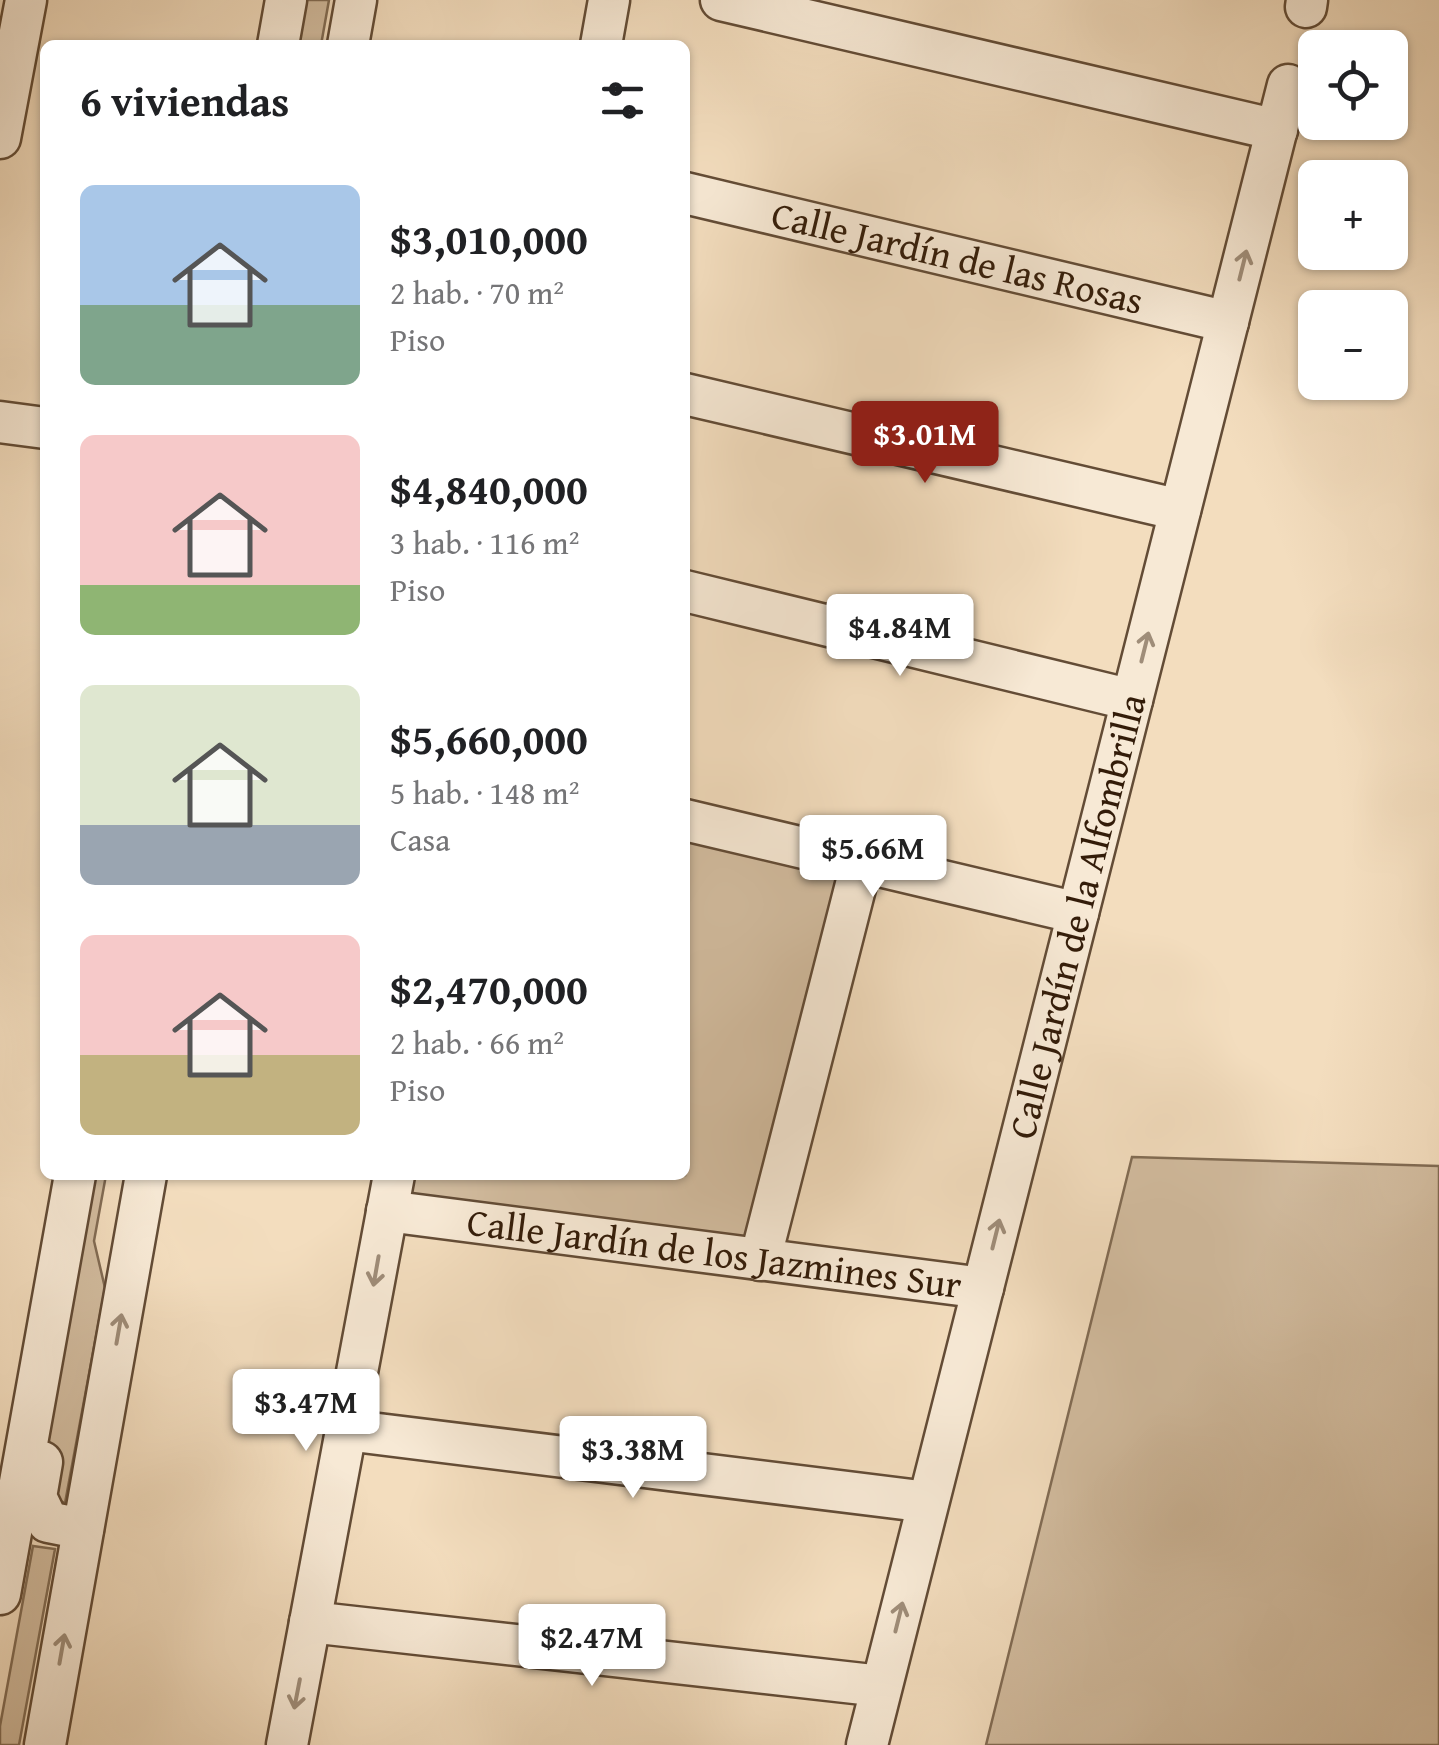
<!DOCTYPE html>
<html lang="es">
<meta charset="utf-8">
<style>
body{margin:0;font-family:"Gentium Book Plus",serif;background:#f2f2f2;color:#202124;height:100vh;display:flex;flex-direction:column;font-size:38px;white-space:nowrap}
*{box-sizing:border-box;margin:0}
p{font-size:32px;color:#757577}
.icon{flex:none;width:55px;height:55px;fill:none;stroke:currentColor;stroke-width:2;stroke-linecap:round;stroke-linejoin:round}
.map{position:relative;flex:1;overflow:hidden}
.side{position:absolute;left:40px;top:40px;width:650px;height:1140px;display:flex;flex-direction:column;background:#fff;border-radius:15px;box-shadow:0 2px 8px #0004}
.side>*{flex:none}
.controls{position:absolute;left:1298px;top:30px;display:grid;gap:20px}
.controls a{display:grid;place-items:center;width:110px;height:110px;border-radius:15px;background:#fff;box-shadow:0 2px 8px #0004;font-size:50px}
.price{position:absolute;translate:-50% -85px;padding:0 22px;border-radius:10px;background:#fff;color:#222;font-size:32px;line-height:65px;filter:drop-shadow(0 2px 5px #0008)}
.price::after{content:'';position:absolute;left:50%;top:60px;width:30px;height:22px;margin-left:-15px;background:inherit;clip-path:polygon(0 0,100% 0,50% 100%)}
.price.active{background:#8f2418;color:#fff}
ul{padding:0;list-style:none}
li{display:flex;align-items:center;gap:30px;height:250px;padding:0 40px}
li span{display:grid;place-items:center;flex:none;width:280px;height:200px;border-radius:15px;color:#555}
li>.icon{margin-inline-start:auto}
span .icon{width:120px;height:120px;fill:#fffc;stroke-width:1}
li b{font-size:42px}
h2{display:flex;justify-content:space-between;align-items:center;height:120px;padding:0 40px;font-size:42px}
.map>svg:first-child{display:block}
.green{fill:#d2bc9f;stroke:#826c54;stroke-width:2.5}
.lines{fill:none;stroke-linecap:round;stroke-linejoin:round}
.minor-casing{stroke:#634c36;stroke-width:45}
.minor{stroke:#f7e9d5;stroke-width:40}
.oneway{stroke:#9f8d79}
.labels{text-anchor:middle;stroke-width:9;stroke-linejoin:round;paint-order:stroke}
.street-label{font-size:38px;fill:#331c09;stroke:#f7e9d5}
</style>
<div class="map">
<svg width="1439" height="1745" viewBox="0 0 1439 1745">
<rect width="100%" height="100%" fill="#f3ddbe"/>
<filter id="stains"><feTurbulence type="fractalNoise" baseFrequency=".002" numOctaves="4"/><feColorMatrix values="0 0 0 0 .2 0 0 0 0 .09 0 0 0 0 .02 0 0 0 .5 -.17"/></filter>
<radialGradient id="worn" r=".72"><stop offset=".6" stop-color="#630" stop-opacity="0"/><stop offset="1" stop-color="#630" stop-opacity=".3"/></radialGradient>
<!-- green -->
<path class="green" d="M300,0H329L321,45H293Z
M685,838L843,875L749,1240L406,1196L410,1175H685Z
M1132,1157L1439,1166V1745H986Z
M91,1175H106L94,1241L105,1288L65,1503L40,1493Z
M33,1546L55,1549L19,1745H0V1726Z"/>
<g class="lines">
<!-- minor casing -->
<g class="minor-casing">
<g id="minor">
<path d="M721,0L1277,130"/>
<path d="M1306,7L1307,0"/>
<path d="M278,45L286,0"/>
<path d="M348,45L356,0"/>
<path d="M601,45L609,0"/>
<path d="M0,138L26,0"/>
<path id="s1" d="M685,193L1228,322"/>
<path d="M685,394L1180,510"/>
<path d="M0,422L45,428"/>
<path d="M685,591L1132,700"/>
<path d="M685,820L1078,913"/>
<path id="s2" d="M387,1211L983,1288"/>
<path d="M760,1260L862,861"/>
<path d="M346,1430L928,1502"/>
<path d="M42,1462L36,1497L48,1522L83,1529"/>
<path d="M0,1594L75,1175"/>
<path d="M310,1622L881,1686"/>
<path d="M45,1745L146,1175"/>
<path d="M287,1745L394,1175"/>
<path id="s3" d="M867,1745L1288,85"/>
</g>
</g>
<!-- minor -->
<use href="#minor" class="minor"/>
</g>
<!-- one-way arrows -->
<defs><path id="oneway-shaft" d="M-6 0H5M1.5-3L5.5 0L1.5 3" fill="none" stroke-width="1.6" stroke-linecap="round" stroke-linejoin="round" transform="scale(2.5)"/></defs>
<g class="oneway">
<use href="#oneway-shaft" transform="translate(1243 265) rotate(-76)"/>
<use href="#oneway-shaft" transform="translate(1145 647) rotate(-76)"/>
<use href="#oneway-shaft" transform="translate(996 1234) rotate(-76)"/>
<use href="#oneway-shaft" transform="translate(376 1271) rotate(100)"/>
<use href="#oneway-shaft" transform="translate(119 1329) rotate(-80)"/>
<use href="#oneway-shaft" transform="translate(899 1617) rotate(-76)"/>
<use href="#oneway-shaft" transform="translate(62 1649) rotate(-80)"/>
<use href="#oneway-shaft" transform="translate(297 1694) rotate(101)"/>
</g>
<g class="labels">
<!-- street labels -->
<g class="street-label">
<text dy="13" stroke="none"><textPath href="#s1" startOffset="280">Calle Jardín de las Rosas</textPath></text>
<text dy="13" stroke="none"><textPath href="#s3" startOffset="855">Calle Jardín de la Alfombrilla</textPath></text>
<text dy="13" stroke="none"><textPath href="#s2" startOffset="330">Calle Jardín de los Jazmines Sur</textPath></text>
</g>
</g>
<rect width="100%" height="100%" filter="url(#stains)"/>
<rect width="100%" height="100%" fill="url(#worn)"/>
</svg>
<div class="controls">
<a><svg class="icon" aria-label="locate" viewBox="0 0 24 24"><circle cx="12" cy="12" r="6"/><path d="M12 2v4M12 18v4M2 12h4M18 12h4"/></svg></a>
<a>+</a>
<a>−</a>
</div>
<b class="price active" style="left:925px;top:486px">$3.01M</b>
<b class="price" style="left:900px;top:679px">$4.84M</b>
<b class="price" style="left:873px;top:900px">$5.66M</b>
<b class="price" style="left:306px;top:1454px">$3.47M</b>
<b class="price" style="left:633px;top:1501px">$3.38M</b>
<b class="price" style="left:592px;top:1689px">$2.47M</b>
<section class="side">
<h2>6 viviendas<svg class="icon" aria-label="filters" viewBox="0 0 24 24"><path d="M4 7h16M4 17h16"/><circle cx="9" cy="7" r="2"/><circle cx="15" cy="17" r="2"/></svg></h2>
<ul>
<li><span style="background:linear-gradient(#a9c7e8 60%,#7fa58c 0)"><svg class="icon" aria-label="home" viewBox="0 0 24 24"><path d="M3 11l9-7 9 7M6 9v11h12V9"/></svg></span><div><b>$3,010,000</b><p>2 hab. · 70 m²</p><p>Piso</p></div></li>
<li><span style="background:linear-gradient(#f6c9c9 75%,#8fb573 0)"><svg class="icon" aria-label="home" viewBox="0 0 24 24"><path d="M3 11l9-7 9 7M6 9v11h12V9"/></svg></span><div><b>$4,840,000</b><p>3 hab. · 116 m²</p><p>Piso</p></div></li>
<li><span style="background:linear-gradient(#dfe7d0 70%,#9aa5b1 0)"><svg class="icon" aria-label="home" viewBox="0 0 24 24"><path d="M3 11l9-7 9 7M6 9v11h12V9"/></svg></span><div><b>$5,660,000</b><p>5 hab. · 148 m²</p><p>Casa</p></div></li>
<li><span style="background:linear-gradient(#f6c9c9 60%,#c2b280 0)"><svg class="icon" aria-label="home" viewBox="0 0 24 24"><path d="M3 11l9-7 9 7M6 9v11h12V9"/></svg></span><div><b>$2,470,000</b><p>2 hab. · 66 m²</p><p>Piso</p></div></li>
</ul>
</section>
</div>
